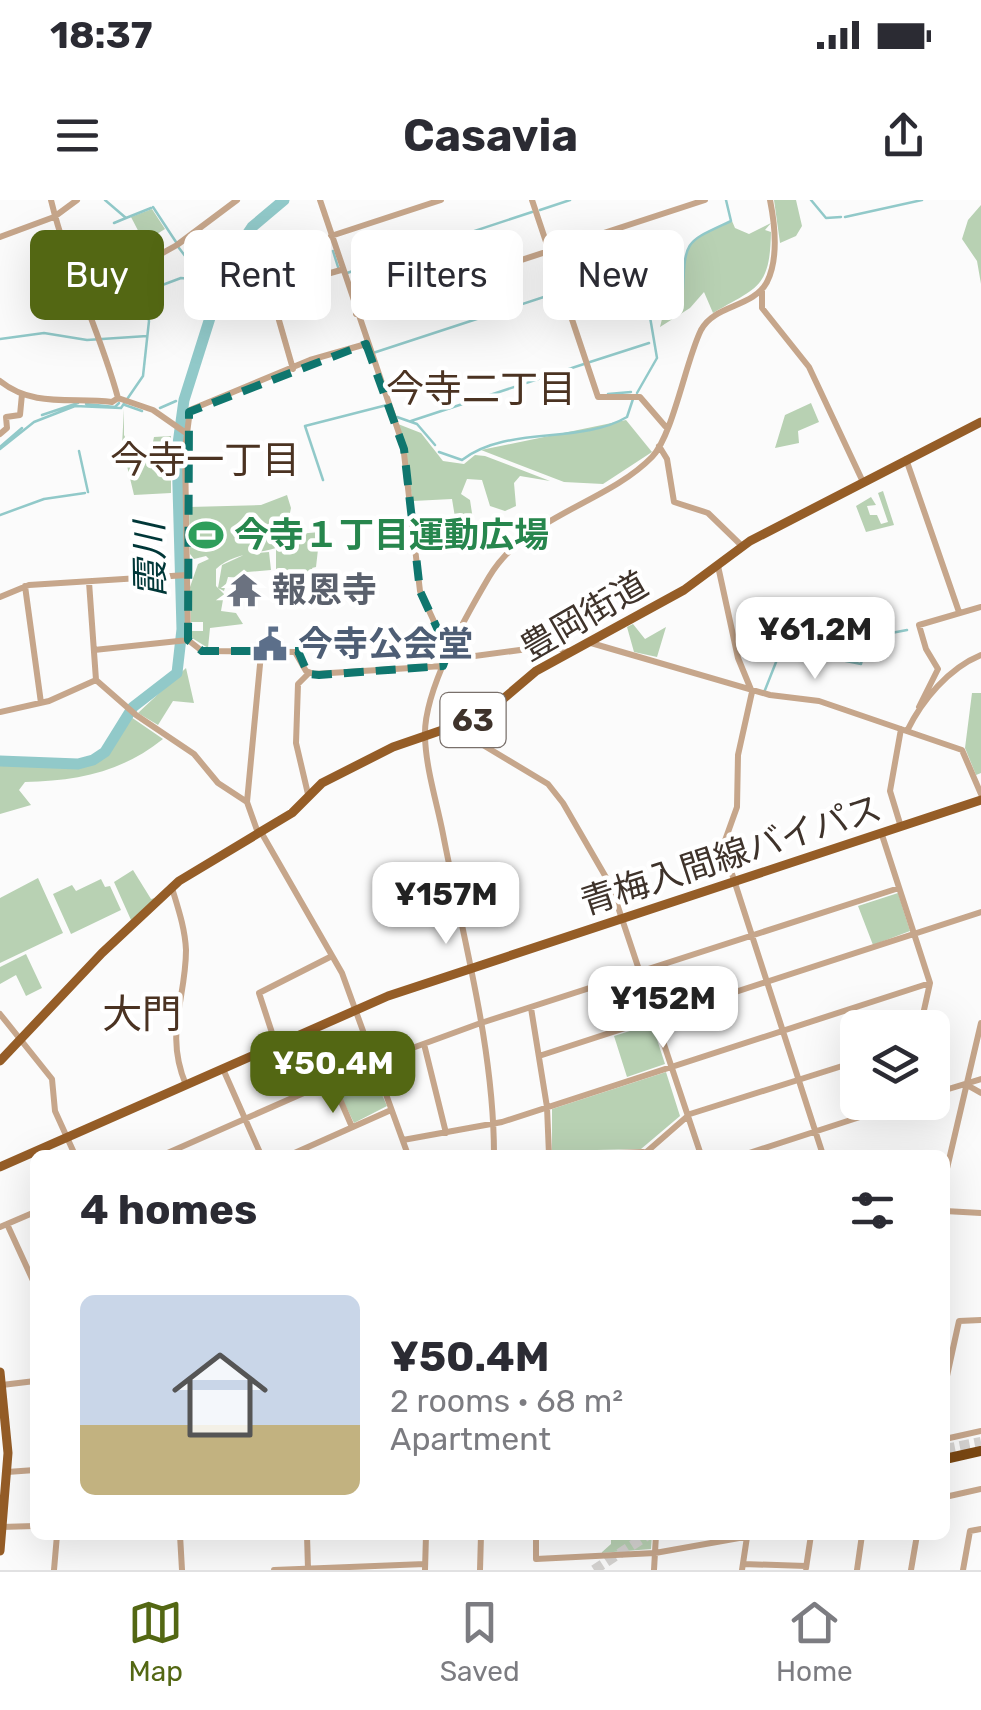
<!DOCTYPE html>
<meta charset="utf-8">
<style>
body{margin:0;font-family:Rubik,"Noto Sans JP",sans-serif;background:#f7f7f7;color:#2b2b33;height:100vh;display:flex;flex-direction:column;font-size:38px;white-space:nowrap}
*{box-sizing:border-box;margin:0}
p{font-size:32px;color:#7c7c81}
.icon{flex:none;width:55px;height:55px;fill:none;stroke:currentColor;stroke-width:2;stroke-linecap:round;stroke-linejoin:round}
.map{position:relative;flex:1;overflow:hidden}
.sheet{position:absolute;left:30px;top:950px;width:920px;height:390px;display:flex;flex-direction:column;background:#fff;border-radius:15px;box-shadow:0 10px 40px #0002}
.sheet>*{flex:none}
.hud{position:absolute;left:30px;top:30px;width:922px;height:90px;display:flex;gap:20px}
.controls{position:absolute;left:840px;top:810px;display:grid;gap:20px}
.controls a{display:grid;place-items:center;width:110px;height:110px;border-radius:15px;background:#fff;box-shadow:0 10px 40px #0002;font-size:50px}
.price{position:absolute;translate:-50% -85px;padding:0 22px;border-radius:20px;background:#fff;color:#222;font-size:32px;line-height:65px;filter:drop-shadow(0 2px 5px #0008)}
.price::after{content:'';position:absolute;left:50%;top:60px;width:30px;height:22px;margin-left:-15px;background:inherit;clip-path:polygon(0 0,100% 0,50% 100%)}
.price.active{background:#536713;color:#fff}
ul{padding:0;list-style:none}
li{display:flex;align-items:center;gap:30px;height:250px;padding:0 50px}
li span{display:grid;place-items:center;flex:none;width:280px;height:200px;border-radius:15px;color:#555}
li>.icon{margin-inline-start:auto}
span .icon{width:120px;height:120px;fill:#fffc;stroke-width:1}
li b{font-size:42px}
h2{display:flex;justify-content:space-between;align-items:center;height:120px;padding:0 50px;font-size:42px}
.chip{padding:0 35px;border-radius:15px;background:#fff;box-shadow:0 10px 40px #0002;font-size:35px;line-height:90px}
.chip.active{background:#536713;color:#fff}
.status{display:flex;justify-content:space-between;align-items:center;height:70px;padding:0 50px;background:#fff;direction:ltr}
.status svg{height:28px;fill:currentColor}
header{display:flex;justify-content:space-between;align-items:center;height:130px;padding:0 50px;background:#fff;font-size:45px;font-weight:700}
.dock{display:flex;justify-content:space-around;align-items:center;height:140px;border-top:2px solid #e1e1e2;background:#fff;font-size:28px;color:#7c7c81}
.dock a{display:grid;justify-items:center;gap:5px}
.dock .active{color:#536713}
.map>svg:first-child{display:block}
.green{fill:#b8d1b3}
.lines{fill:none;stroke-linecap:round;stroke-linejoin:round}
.stream{stroke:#91c9c9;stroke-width:2.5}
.river{stroke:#91c9c9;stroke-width:11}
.highway-tunnel{stroke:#d5d3d1;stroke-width:10;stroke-dasharray:10 5;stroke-linecap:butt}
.minor{stroke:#c6a68b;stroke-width:6}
.major{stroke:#955d27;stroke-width:9}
.highway{stroke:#7a4712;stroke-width:10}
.marked{fill:none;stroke:#0f766e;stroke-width:8;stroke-dasharray:20 12;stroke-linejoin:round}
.labels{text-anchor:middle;stroke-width:9;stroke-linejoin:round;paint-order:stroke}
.shield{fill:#fff;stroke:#79706b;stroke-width:2.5}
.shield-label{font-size:32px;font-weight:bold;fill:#3f332b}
.leisure-label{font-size:35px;font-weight:bold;fill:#27864d;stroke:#fff;text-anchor:start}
.worship-label{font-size:35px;font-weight:bold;fill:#5b616d;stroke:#fff;text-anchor:start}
.street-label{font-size:35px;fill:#3f332b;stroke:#fff}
.service-label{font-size:35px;font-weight:bold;fill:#4e5e75;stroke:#fff;text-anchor:start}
.neighbourhood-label{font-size:38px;fill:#4b3322;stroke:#fff}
.water-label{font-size:38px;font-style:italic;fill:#003738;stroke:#fff}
.quarter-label{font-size:40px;fill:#4b3322;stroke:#fff}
</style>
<div class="status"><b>18:37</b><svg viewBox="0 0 49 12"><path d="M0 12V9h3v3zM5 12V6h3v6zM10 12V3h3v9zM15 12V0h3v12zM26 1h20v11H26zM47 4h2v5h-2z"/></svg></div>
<header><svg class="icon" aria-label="menu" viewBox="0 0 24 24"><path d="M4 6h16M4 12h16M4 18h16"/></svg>Casavia<svg class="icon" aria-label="share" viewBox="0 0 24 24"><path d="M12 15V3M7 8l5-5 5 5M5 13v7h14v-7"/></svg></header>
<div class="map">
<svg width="981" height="1370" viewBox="0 0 981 1370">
<rect width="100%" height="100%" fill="#fbfbfb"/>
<!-- green -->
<path class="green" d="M774,0H796L802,26L796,36L780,43Z
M981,5V84L977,61L962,39L968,20Z
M152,9L165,29L144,42L131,17Z
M732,21L735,28L749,34L771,23L765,30L771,32C770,89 757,87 713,113L704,92L690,108L660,127L663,115L657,112L683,89C685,40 687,41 732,21Z
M811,203L819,222L798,231L799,243L775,248L785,215Z
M124,209V235L134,254L151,251L154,237L171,236V293L134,295L122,245Z
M626,220L652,252L603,284L564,282L481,250Z
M398,224L421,233L443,261L464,264L475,255L485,256L550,281L520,276L514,283L516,306L505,311L490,306L482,280L467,279L461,294L470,300L477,346L460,348L452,299L413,301Z
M883,291L894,325L866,332L856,306L871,297L876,305L867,306L870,315H877L881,324L888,322L878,293Z
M287,295L291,308L286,332H276L275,336L320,332L316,367L312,368L316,379H276L299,375L300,371L276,374V348C256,354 233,353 216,369V386L224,394L221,411L236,413L243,424L210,428L208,448L192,438L191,431H203V422H191L190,387L198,364L209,359L206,356L194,359L190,354L189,307L261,305Z
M269,352L271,370L247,372L246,378L228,377L224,391L218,388L222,365L246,354Z
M633,424L645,439L666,427L657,457L634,452L627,427Z
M186,468L194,503L173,501L158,525L138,513Z
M972,493H981V573L976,575L965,548Z
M131,517L163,539C122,572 77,581 25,582L19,590L31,605L0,614V564L90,565L109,552Z
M133,670L151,699L155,698L131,720L114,682Z
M38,678L63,733L0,763V698Z
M101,679L105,687L110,686L121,710L71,734L53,694L72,685L76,691Z
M898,693L910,731L873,745L858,706Z
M26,754L42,788L26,796L16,775L0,784V767Z
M652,824L665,864L627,877L614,836Z
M370,867L387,906L354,923L335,884Z
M666,872L680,916L641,949L552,951V909Z
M611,1335H652L651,1349L601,1353L611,1344Z"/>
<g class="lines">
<!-- stream -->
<path class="stream" d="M105,0L126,18L151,8
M811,0L826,18L841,17
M153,7L176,42
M540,10L570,0
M845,17L922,0
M114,23L126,18
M179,48L205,82
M333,51L338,67
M347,73L532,12
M566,90L682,52
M210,93L220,96
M223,96L225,87L247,76L261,77
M0,139L44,133L87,140L147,136
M373,153L559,92
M590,162L649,143
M637,193L657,158L650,117L683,89C685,39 686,42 731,21L726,0
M608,194L631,192
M180,203L183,206
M86,204L115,207L119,203
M125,205L142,211
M160,208L176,201
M42,215L78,203
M397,217L417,224L435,245
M411,221L584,164
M0,247L22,228
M0,249L34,222L75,206L121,208L143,176L149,121L141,93L181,78L219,82
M79,251L88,292
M439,252L462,260C507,225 579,245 627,217L633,199
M323,280L305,226L387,205
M0,315L44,299L85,293
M805,434L841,443
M844,442L907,430
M841,460L861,464L866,441
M765,490L782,447L838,459"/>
<!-- river -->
<path class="river" d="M0,561L78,564L93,560L105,552L133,507L177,473L182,429L177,251L184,200L227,64L252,27L284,0"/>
<!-- highway-tunnel -->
<path class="highway-tunnel" d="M945,1249L981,1242
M594,1370L648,1335"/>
<!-- minor -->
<path class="minor" d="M51,0C67,67 100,131 118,198
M320,0L403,245L420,391L448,452
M532,0L598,197H640L665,226
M331,36L441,0
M0,37L54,17L77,0
M762,89V108L809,167L863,282
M85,96L177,45L237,0
M356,114L705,0
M366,144L310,160L190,210L185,249L188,440L202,451L295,452L306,471L314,474L443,466
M293,169L268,82L272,78L302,81L341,70
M0,181C33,208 73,197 112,202L118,198L153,210L186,233
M0,234L7,228L6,217L20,215L22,194
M659,246L667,259L674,302L708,313L742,346
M906,259L959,412
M718,366L738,458L752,492L738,555L737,607L723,646L823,955
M89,382L96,480L136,515L194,554L218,583L247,602L258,633
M25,386L41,503
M0,397L29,385L187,375
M591,443L770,495L819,501L962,550L981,594
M94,450L188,440
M445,460L550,446L571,452
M308,474L298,484L296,543L308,594
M919,507L938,469L926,449L919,425L981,407
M0,512L49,501L96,480
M453,527L548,584L563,603L611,686L701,955
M907,531C922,500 949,468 981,455
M247,602L261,454
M901,627L890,591L901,529
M261,632L342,773L408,955
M882,635L930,783L920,828
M172,688C178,708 185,728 186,750C186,800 164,833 186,885
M531,808L547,907L549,955
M0,814L52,879L55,911L75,955
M424,844L446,933
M276,845L259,793L332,756
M539,856L981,712
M223,869L261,955
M332,881L352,927
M967,885L981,893
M932,894L981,879
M403,940L502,922L930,783
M163,955L374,862L478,824L899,688
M290,955L391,910
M494,955C494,848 463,738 443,634C437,603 426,569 425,537C423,491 466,416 489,377C526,315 606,304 652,257C673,235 686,160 701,130C715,104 753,108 767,82C779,58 775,25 770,0
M570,955L643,952
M643,955L690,914L858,861
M743,955L906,902
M945,977L981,823
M945,1011L981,1013
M7,1024L35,1085
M0,1027L35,1012
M2,1185L35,1181
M945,1185L959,1121L981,1120
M945,1239L981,1231
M7,1272L35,1270
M945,1297L981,1289
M1,1327L35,1326
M180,1335L182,1370
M307,1335L308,1369
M536,1335V1359L655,1353L756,1335
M743,1364L806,1366
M806,1368L811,1335
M54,1370L57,1335
M274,1370L425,1364
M425,1370L426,1335
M480,1370L481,1335
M654,1370L656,1335
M742,1370L747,1337
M857,1370L862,1335
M911,1370L917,1335
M963,1370L970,1331L981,1329"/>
<!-- major -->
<path class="major" d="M0,861L102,753L179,681L292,613L322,583L393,547L483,516L536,471L684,390L750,341L981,222
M0,967L388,796L981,600
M0,1172L8,1253L0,1351"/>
<!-- highway -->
<path class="highway" d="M945,1259L981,1251"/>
</g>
<!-- marked area -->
<path class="marked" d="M366,144L404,249L420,391L448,452L443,466L319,475L308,474L298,451H202L188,440L189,212Z"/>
<!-- icons -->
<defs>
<g id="stadium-bare" transform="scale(2.7)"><path d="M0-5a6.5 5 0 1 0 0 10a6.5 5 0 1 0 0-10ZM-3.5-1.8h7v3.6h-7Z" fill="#2e9e5b" stroke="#fff" stroke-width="2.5" paint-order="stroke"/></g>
<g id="temple-bare" transform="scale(2.7)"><path d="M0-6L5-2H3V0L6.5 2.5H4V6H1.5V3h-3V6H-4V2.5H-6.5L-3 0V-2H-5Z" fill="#6b7280" stroke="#fff" stroke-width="2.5" paint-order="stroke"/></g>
<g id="civic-bare" transform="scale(2.7)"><path d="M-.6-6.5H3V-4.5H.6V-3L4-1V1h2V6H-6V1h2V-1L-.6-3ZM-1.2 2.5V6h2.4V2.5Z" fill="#5c6f8a" stroke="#fff" stroke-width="2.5" paint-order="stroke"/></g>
</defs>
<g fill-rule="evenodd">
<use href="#stadium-bare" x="206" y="335"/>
<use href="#temple-bare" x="244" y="390"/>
<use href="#civic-bare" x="270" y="444"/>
</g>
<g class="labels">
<!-- shield labels -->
<rect class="shield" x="440.5" y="493" width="65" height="54" rx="8"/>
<g class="shield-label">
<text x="473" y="531">63</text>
</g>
<!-- leisure labels -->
<g class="leisure-label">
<text x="234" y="347">今寺１丁目運動広場</text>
</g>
<!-- worship labels -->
<g class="worship-label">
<text x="272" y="402">報恩寺</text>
</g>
<!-- street labels -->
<g class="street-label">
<text transform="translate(584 416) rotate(-30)" y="12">豊岡街道</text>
<text transform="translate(731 655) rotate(-18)" y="12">青梅入間線バイパス</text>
</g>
<!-- service labels -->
<g class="service-label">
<text x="298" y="456">今寺公会堂</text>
</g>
<!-- neighbourhood labels -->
<g class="neighbourhood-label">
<text x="481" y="202">今寺二丁目</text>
<text x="205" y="273">今寺一丁目</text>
</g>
<!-- water labels -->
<g class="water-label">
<text transform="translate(150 360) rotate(-91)" y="13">霞川</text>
</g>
<!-- quarter labels -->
<g class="quarter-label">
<text x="142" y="828">大門</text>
</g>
</g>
</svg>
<div class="controls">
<a><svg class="icon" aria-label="layers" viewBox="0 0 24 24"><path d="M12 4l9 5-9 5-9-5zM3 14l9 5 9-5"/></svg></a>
</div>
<b class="price" style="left:815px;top:482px">¥61.2M</b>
<b class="price" style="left:446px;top:747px">¥157M</b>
<b class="price" style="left:663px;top:851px">¥152M</b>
<b class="price active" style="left:333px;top:916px">¥50.4M</b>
<div class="hud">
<a class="chip active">Buy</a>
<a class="chip">Rent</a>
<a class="chip">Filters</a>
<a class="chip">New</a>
</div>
<section class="sheet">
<h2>4 homes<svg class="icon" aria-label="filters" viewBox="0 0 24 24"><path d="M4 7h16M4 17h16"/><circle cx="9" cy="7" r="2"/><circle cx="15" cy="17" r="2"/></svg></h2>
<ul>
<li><span style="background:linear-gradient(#c9d6e8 65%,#c2b280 0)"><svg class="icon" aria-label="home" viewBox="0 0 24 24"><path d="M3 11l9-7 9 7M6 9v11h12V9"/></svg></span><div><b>¥50.4M</b><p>2 rooms · 68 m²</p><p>Apartment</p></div></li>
</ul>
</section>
</div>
<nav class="dock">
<a class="active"><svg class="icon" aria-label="map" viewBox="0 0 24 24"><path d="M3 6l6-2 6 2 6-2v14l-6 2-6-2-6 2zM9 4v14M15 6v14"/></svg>Map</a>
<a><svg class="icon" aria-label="saved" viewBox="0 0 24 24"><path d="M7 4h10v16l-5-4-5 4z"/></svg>Saved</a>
<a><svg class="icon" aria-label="home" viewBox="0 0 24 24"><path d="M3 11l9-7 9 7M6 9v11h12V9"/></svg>Home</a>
</nav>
